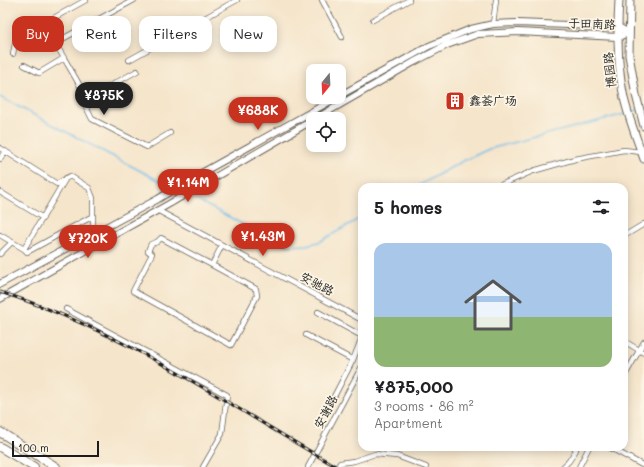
<!DOCTYPE html>
<meta charset="utf-8">
<style>
body{margin:0;font-family:Mali,"LXGW WenKai TC",sans-serif;background:#f6f6f6;color:#202124;height:100vh;display:flex;flex-direction:column;font-size:15px;white-space:nowrap}
*{box-sizing:border-box;margin:0}
p{font-size:13px;color:#757577}
.icon{flex:none;width:22px;height:22px;fill:none;stroke:currentColor;stroke-width:2;stroke-linecap:round;stroke-linejoin:round}
.map{position:relative;flex:1;overflow:hidden}
.panel{position:absolute;left:358px;top:183px;width:270px;height:268px;display:flex;flex-direction:column;background:#fff;border-radius:12px;box-shadow:0 2px 10px #0003}
.panel>*{flex:none}
.guide{position:absolute;left:12px;top:16px;width:286px;height:36px;display:flex;gap:8px}
.needle{width:26px;rotate:198deg}
.buttons{position:absolute;left:306px;top:64px;display:grid;gap:8px}
.buttons a{display:grid;place-items:center;width:40px;height:40px;border-radius:8px;background:#fff;box-shadow:0 2px 10px #0003;font-size:20px}
.scale{position:absolute;left:12px;bottom:10px;width:87px;box-sizing:border-box;padding-left:4px;border:2px solid #1c1c1c;border-top:0;font-size:11px;line-height:14px;white-space:nowrap;color:#1c1c1c;-webkit-text-stroke:3px #fcf5e5;paint-order:stroke}
.price{position:absolute;translate:-50% -34px;padding:0 9px;border-radius:14px;background:#c8321e;color:#fff;font-size:13px;line-height:26px;filter:drop-shadow(0 1px 2px #0008)}
.price::after{content:'';position:absolute;left:50%;top:24px;width:12px;height:9px;margin-left:-6px;background:inherit;clip-path:polygon(0 0,100% 0,50% 100%)}
.price.selected{background:#222;color:#fff}
ul{padding:0;list-style:none}
li{display:grid;align-content:center;gap:8px;height:212px;padding:0 16px}
li+li{border-top:1px solid #e0e0e0}
li span{display:grid;place-items:center;height:124px;border-radius:12px;color:#555}
li>.icon{margin-inline-start:auto}
span .icon{width:72px;height:72px;fill:#fffc;stroke-width:1}
li b{font-size:17px}
h2{display:flex;justify-content:space-between;align-items:center;height:48px;padding:0 16px;font-size:17px}
.tag{padding:0 14px;border-radius:12px;background:#fff;box-shadow:0 2px 10px #0003;font-size:14px;line-height:36px}
.tag.selected{background:#c8321e;color:#fff}
.map>svg:first-child{display:block}
.lines{fill:none;stroke-linecap:round;stroke-linejoin:round}
.stream{stroke:#70bdea;stroke-width:1.5}
.minor-casing{stroke:#686259;stroke-width:6}
.tertiary-casing{stroke:#686259;stroke-width:8}
.primary-casing{stroke:#686259;stroke-width:9}
.trunk-casing{stroke:#686259;stroke-width:10}
.minor{stroke:#fff;stroke-width:4.5}
.tertiary{stroke:#fff;stroke-width:6}
.primary{stroke:#fff;stroke-width:7}
.trunk{stroke:#fff;stroke-width:8}
.rail-casing{stroke:#1c1c1c;stroke-width:3}
.rail{stroke:#fcf5e5;stroke-width:1.5;stroke-dasharray:4.5;stroke-linecap:butt}
.labels{text-anchor:middle;stroke-width:3.5;stroke-linejoin:round;paint-order:stroke}
.street-label{font-size:12px;fill:#1c1c1c;stroke:#fcf5e5}
.poi-label{font-size:12px;fill:#1c1c1c;stroke:#fcf5e5;text-anchor:start}
</style>
<div class="map">
<svg width="644" height="467" viewBox="0 0 644 467">
<rect width="100%" height="100%" fill="#fcf5e5"/>
<filter id="ink" filterUnits="userSpaceOnUse"><feTurbulence type="fractalNoise" baseFrequency=".025" numOctaves="2"/><feDisplacementMap in="SourceGraphic" scale="8" xChannelSelector="R" yChannelSelector="G"/><feConvolveMatrix kernelMatrix="1 2 1 2 8 2 1 2 1" color-interpolation-filters="sRGB"/></filter>
<filter id="wash" filterUnits="userSpaceOnUse"><feTurbulence type="fractalNoise" baseFrequency=".012" numOctaves="4" result="noise"/><feDisplacementMap in="SourceGraphic" scale="16" xChannelSelector="R" yChannelSelector="G"/><feGaussianBlur stdDeviation="0.9" result="paint"/><feColorMatrix in="noise" values="0 0 0 0 0 0 0 0 0 0 0 0 0 0 0 0 0 1.4 0 .05"/><feComposite in="paint" operator="in"/></filter>
<g filter="url(#wash)">
<rect width="100%" height="100%" fill="#f5e5cb"/>
<g class="lines">
<!-- stream -->
<path class="stream" d="M0,97L173,188
M630,112L638,110
M416,187L463,161L489,149L625,114
M176,189L183,193
M189,196L273,240L290,246L306,245L319,242L362,217"/>
</g>
</g>
<g filter="url(#ink)">
<g class="lines">
<!-- minor casing -->
<g class="minor-casing">
<path id="minor" d="M322,0L342,37
M373,20L409,0
M493,24L496,0
M13,54L16,39L86,0
M64,58L55,43L134,0
M129,60L237,0
M24,65L39,73L64,58L87,98
M137,71L83,101L92,119L147,147L170,133
M0,148L57,184L70,176L89,188L93,198V233
M0,159L5,151
M66,178L24,249L27,252L93,216
M496,187L533,171L575,159L624,150L641,152
M0,192L43,218
M157,210L362,320
M0,235L24,249
M624,236L644,224
M0,254L12,242
M212,265L161,238L157,242L151,244L148,251L152,254L133,291L231,345L257,296L256,289L212,265L222,245
M66,309L227,395L222,434L203,467
M318,312L362,336
M306,335L353,360L328,408
M624,341L644,353
M353,360L362,337
M624,377L644,342
M609,447L644,466
M308,467L362,366
M337,467L340,463L354,461L375,454L397,456L426,467
M563,467L569,461L576,450L574,447
M579,467L589,447"/>
</g>
<!-- tertiary casing -->
<g class="tertiary-casing">
<path id="tertiary" d="M339,96L429,46L471,29L493,24L517,23L618,27L629,33
M315,119L414,62L447,45L478,34L518,32L618,37L629,33
M0,284L158,199L187,181L338,97
M0,299L169,204L313,120"/>
</g>
<!-- primary casing -->
<g class="primary-casing">
<path id="primary" d="M619,0C617,33 617,65 624,98C629,119 637,140 644,159
M630,0L629,55L636,95L644,126"/>
</g>
<!-- trunk casing -->
<g class="trunk-casing">
<path id="trunk" d="M0,432L56,467
M0,447L34,467"/>
</g>
<!-- minor -->
<use href="#minor" class="minor"/>
<!-- tertiary -->
<use href="#tertiary" class="tertiary"/>
<!-- primary -->
<use href="#primary" class="primary"/>
<!-- trunk -->
<use href="#trunk" class="trunk"/>
<!-- rail casing -->
<g class="rail-casing">
<path id="rail" d="M0,292C122,330 227,404 337,467"/>
</g>
<!-- rail -->
<use href="#rail" class="rail"/>
</g>
</g>
<!-- icons -->
<defs>
<g id="building-square" transform="scale(1)"><rect x="-9" y="-9" width="18" height="18" rx="4" fill="#c8321e" stroke="#fcf5e5"/><path d="M-4-6H4V6H1V3H-1V6H-4ZM-2.5-4.3h1.7v1.8h-1.7ZM.8-4.3h1.7v1.8H.8ZM-2.5-1h1.7V.8h-1.7ZM.8-1h1.7V.8H.8Z" fill="#fff"/></g>
</defs>
<g fill-rule="evenodd">
<use href="#building-square" x="455" y="101"/>
</g>
<g class="labels">
<!-- street labels -->
<g class="street-label">
<text transform="translate(592 24) rotate(2)" y="4">于田南路</text>
<text transform="translate(610 70) rotate(-96)" y="4">博园路</text>
<text transform="translate(317 284) rotate(28)" y="4">安驰路</text>
<text transform="translate(326 412) rotate(-62)" y="4">安谢路</text>
</g>
<!-- poi labels -->
<g class="poi-label">
<text x="469" y="105">鑫荟广场</text>
</g>
</g>
</svg>
<div class="buttons">
<a><svg class="needle" viewBox="-14 -14 28 28"><path d="M0-13l5 13h-10z" fill="#e53935"/><path d="M0 13l5-13h-10z" fill="#757577"/></svg></a>
<a><svg class="icon" aria-label="locate" viewBox="0 0 24 24"><circle cx="12" cy="12" r="6"/><path d="M12 2v4M12 18v4M2 12h4M18 12h4"/></svg></a>
</div>
<div class="scale">100 m</div>
<b class="price selected" style="left:104px;top:116px">¥875K</b>
<b class="price" style="left:258px;top:131px">¥688K</b>
<b class="price" style="left:188px;top:203px">¥1.14M</b>
<b class="price" style="left:263px;top:257px">¥1.43M</b>
<b class="price" style="left:88px;top:259px">¥720K</b>
<div class="guide">
<a class="tag selected">Buy</a>
<a class="tag">Rent</a>
<a class="tag">Filters</a>
<a class="tag">New</a>
</div>
<section class="panel">
<h2>5 homes<svg class="icon" aria-label="filters" viewBox="0 0 24 24"><path d="M4 7h16M4 17h16"/><circle cx="9" cy="7" r="2"/><circle cx="15" cy="17" r="2"/></svg></h2>
<ul>
<li><span style="background:linear-gradient(#a9c7e8 60%,#8fb573 0)"><svg class="icon" aria-label="home" viewBox="0 0 24 24"><path d="M3 11l9-7 9 7M6 9v11h12V9"/></svg></span><div><b>¥875,000</b><p>3 rooms · 86 m²</p><p>Apartment</p></div></li>
</ul>
</section>
</div>
